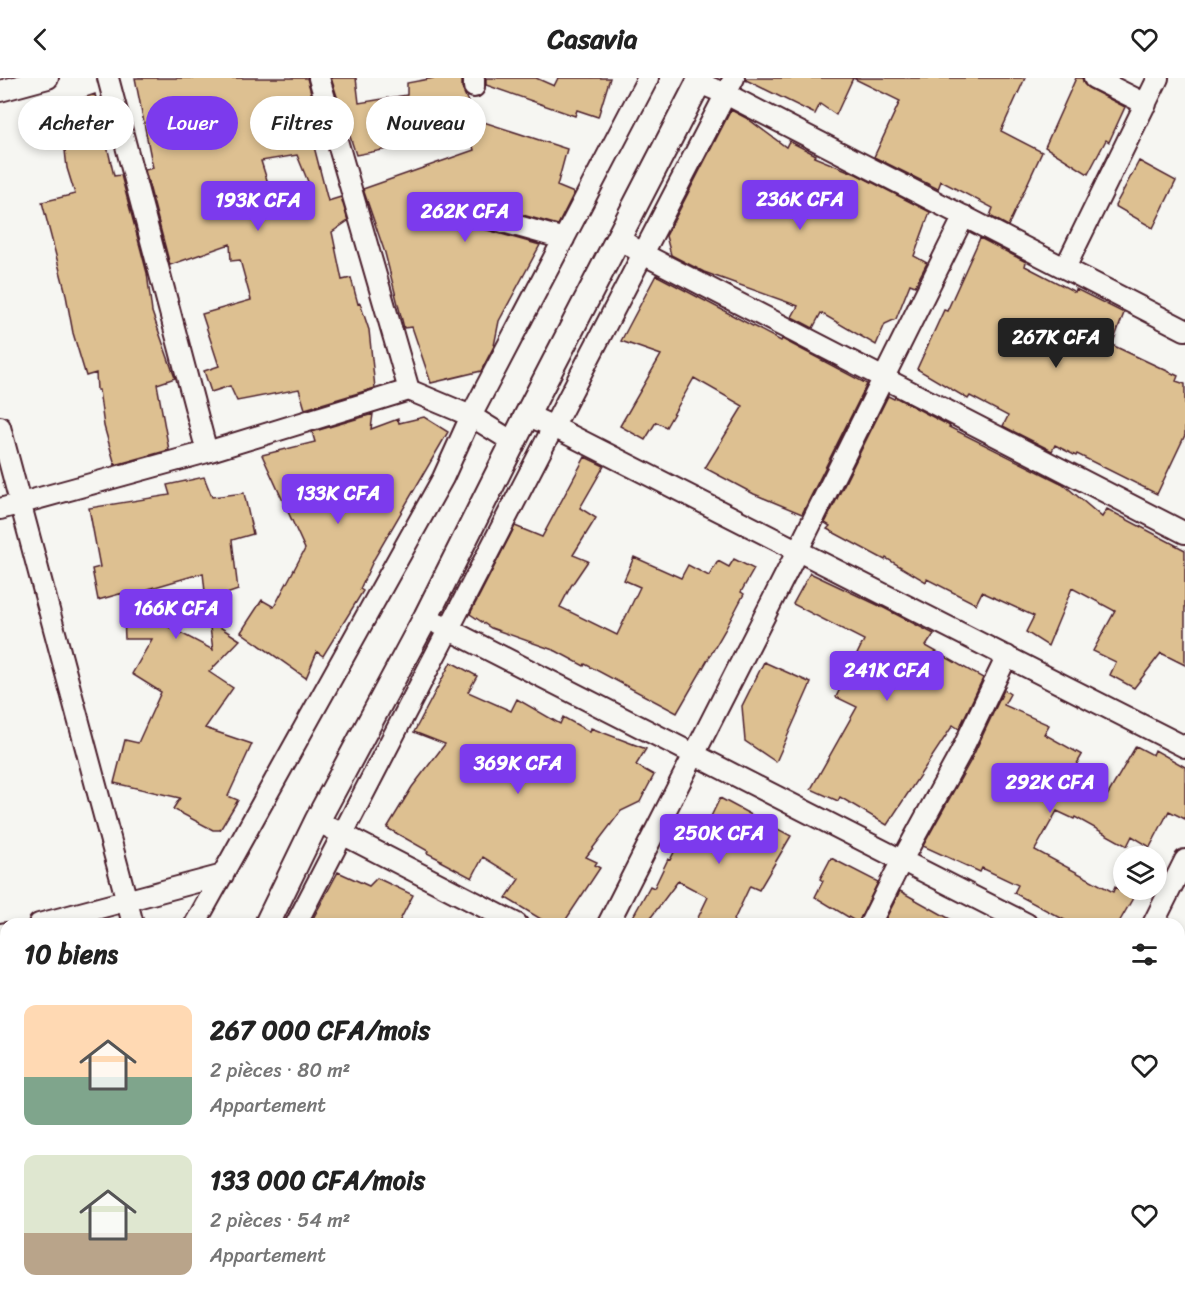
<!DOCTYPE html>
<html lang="fr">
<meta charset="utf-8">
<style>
body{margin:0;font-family:Sriracha,sans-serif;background:#f6f6f6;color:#222;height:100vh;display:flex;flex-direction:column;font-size:22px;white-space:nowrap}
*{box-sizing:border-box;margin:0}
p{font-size:20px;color:#767676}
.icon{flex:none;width:33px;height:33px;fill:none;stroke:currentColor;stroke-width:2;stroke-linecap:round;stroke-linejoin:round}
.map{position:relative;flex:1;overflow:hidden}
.sheet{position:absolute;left:0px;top:840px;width:1185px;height:386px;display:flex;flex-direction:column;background:#fff;border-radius:18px 18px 0 0;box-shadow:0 3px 9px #0003}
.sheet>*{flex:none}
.hud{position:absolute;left:18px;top:18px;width:600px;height:54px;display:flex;gap:12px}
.fabs{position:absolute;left:1113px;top:768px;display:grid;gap:12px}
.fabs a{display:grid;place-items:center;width:54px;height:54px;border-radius:50%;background:#fff;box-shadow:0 3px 9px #0003;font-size:30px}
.price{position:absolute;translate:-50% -51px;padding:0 14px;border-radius:6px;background:#7c3aed;color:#fff;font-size:20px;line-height:39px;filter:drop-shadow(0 2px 3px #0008)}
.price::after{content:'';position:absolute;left:50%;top:36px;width:18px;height:14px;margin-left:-9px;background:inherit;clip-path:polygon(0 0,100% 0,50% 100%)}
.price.current{background:#222;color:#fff}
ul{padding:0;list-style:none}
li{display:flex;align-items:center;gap:18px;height:150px;padding:0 24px}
li span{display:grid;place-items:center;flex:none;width:168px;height:120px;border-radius:12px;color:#555}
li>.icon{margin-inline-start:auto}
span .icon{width:72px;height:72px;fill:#fffc;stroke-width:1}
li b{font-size:26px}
h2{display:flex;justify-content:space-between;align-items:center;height:72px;padding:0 24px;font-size:26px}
.chip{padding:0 21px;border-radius:27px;background:#fff;box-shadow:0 3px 9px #0003;font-size:21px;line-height:54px}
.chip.current{background:#7c3aed;color:#fff}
header{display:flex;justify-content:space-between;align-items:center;height:78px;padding:0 24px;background:#fff;font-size:27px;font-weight:800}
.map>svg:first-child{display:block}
.building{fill:#ddc091;stroke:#4a1f2b;stroke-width:1.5;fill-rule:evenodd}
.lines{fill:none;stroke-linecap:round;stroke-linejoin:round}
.minor-casing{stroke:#4a1f2b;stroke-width:24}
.tertiary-casing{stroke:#4a1f2b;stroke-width:28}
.minor{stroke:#f6f6f2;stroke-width:20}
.tertiary{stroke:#f6f6f2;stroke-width:24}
</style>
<header><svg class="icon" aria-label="back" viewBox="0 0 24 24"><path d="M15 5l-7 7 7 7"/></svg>Casavia<svg class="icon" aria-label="heart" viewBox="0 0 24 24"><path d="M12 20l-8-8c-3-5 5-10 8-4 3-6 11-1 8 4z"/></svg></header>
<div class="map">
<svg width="1185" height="1225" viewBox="0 0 1185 1225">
<rect width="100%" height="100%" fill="#f6f6f2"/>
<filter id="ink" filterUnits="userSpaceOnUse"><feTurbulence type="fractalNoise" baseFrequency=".0167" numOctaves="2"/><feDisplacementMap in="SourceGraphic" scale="12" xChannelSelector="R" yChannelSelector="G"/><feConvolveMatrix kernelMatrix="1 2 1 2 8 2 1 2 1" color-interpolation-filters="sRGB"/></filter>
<g filter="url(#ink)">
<!-- building -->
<path class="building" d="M135,0H307L321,51L310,53L328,123L341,119L348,143L332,154L342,202L351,200L358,226L360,225L369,252L375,310L305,331L299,311L237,323L230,308L211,314L204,293L219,288L202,236L251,222L240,182L231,183L230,166L170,187L145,92L153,90ZM297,77L311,111L273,121L261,83Z
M331,0H356L359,25L407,17V5L434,0H462V10L468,24L419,34L421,65L356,77Z
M486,0H536L554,8L558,0H610L598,39L577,32L575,38L486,7Z
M746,0H1025L1001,53L1042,74L1008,148L990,138L993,130L941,103L938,111L874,79L900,23L853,0L836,37L820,26L815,36L746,2Z
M1076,0H1082L1084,6L1088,10L1125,29L1109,64L1106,62L1088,96L1045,69Z
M95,16L114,98L121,97L147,195L152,234L175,300L157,306L169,372L115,387L104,348L99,312H97L96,295L86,298L73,255L65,212L42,124L75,116L67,90L60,28Z
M731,32L748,41L786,69L789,63L816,77L814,79L856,96L930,134L914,178L927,185L915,208L910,206L896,241L885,246L876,267L821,235L813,250L792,239L798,228L704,194L671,177L666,158Z
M465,38L567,71L557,108L574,115L558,147L445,115L438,116L433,119L430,129L433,135L438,138L540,167L499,243L494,268L481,293L431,305L412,249L404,250L385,175L363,111L474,72Z
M1139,83L1176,103L1153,150L1115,128Z
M980,160L1026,184L1025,188L1075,214L1076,211L1124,235L1112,267L1178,298L1176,303L1185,306V357L1157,416L1077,376L1076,378L1055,367L1052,373L1003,348L1008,338L970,318L968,321L917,291L944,232L947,233Z
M656,197L781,263L782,261L867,306L802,436L754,416L705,390L743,328L694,300L666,349L656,344L645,362L620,348L661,277L621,263Z
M888,318L894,321L895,319L950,348L949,349L1063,406L1102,439L1107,431L1185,472V587L1161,575L1134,610L1110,597L1116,584L1093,573L1115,533L1072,510L1048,568L1026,554L1034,538L982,514L976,526L927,501L926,504L886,480L885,482L827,451L830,448L825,445Z
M373,336L371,351L398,341L399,345L424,339L448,354L374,481L360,511L363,513L323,578L317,574L306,600L241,554L262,522L274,529L305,471L262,377L315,364L312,354Z
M585,379L604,388L580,430L596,440L573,477L588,483L571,508L560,529L617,557L640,509L624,502L634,479L681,500L688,487L709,498L718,483L729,489L734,481L754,491L741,514L744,516L725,552L677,635L585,586L584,588L556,573L491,550L470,536L515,448L542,459Z
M204,399L212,419L244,415L253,456L232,462L238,512L206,523L203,495L148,511L150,539L213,572L209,542L240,562L209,594L233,610L205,650L252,666L228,718L238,722L220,752H213L173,731L180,720L114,705L125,662L138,665L161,614L132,596L152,561H125L123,515L98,522L92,491L100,489L89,430L170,417L167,407Z
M810,495L884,530L934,556L926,568L983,600L959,651L953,647L887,747L840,719L838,723L811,711L857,629L836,619L864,562L793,526Z
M451,584L477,598L468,614L511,633L517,621L560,646L563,639L590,654L591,650L646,671L636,687L654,697L645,714L640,724L621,733L586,779L597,784L595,787L600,790L563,846H549L506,820L519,801L483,779L472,800L440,783L441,782L427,775L428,773L387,750L412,709L445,666L414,654Z
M764,584L811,605L776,684L745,663L742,628Z
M1004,612L1010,616L1004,627L1049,647L1044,656L1082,677L1075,689L1080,692L1075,701L1107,718L1136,668L1153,677L1155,672L1185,689V741L1169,733L1150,769L1132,758L1127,768L1075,739L1074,741L1057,733L1035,772L1113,814L1115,809L1133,820L1118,846H1072L1014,815L1018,807L982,790L980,794L923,768L971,682Z
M720,720L791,758L759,812L750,808L732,846H695L708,819L678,803L646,846H629L650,808L654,810L668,781L670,782L685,753L700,761Z
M831,780L878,804L858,845L815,819L823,803L820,801Z
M338,794L369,808L377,800L413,817L398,846H310Z
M900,813L959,846H883Z"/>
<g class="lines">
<!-- minor casing -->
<g class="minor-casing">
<path id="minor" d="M108,0L207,374
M319,0L409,312
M1094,0L1146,26
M699,5L726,16L1185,252
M474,9V0
M0,13L48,0
M442,127L564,161
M618,160L643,176L1185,455
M1065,190L1158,0
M527,337L554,349L1185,669
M0,349L133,846
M0,431L207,374L409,312L471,338L513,364
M438,546L1027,846
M317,743L517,846
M39,846L223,797
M195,846L443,400L471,338L648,0
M296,846L734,0
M608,846L798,472L964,138
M870,846L902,782L960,676L1007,578
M1153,846L1185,782
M0,856L6,855
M1179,923L1185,926
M1179,1185L1185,1188
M183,1220L194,1225
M714,1220L725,1225
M97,1225L100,1220
M415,1225L418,1220
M960,1225L962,1220"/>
</g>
<!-- tertiary casing -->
<g class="tertiary-casing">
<path id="tertiary" d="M267,846L317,743L426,539L527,337L701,0
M0,1026L6,1029
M9,1225L11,1220
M74,1225L77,1220"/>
</g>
<!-- minor -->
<use href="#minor" class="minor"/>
<!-- tertiary -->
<use href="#tertiary" class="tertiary"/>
</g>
</g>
</svg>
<div class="fabs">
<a><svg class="icon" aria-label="layers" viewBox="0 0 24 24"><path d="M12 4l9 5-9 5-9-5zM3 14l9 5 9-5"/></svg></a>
</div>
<b class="price" style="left:800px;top:153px">236K CFA</b>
<b class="price" style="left:258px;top:154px">193K CFA</b>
<b class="price" style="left:465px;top:165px">262K CFA</b>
<b class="price current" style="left:1056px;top:291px">267K CFA</b>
<b class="price" style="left:338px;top:447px">133K CFA</b>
<b class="price" style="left:176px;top:562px">166K CFA</b>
<b class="price" style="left:887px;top:624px">241K CFA</b>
<b class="price" style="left:518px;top:717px">369K CFA</b>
<b class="price" style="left:1050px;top:736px">292K CFA</b>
<b class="price" style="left:719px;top:787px">250K CFA</b>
<div class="hud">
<a class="chip">Acheter</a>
<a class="chip current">Louer</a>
<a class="chip">Filtres</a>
<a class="chip">Nouveau</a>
</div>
<section class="sheet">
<h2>10 biens<svg class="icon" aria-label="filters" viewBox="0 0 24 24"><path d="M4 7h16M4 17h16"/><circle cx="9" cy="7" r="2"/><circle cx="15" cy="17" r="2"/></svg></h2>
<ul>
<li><span style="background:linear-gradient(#ffd9b3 60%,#7fa58c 0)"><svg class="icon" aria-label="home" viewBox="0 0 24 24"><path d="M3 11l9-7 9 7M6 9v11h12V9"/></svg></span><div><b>267 000 CFA/mois</b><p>2 pièces · 80 m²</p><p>Appartement</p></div><svg class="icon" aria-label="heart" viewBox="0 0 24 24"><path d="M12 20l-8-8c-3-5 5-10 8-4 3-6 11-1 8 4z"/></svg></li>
<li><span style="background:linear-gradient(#dfe7d0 65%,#b9a48a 0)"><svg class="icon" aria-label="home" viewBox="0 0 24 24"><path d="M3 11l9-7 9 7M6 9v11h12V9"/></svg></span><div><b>133 000 CFA/mois</b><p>2 pièces · 54 m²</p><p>Appartement</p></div><svg class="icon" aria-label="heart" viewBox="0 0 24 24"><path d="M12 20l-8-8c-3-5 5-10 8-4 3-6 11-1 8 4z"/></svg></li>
</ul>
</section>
</div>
